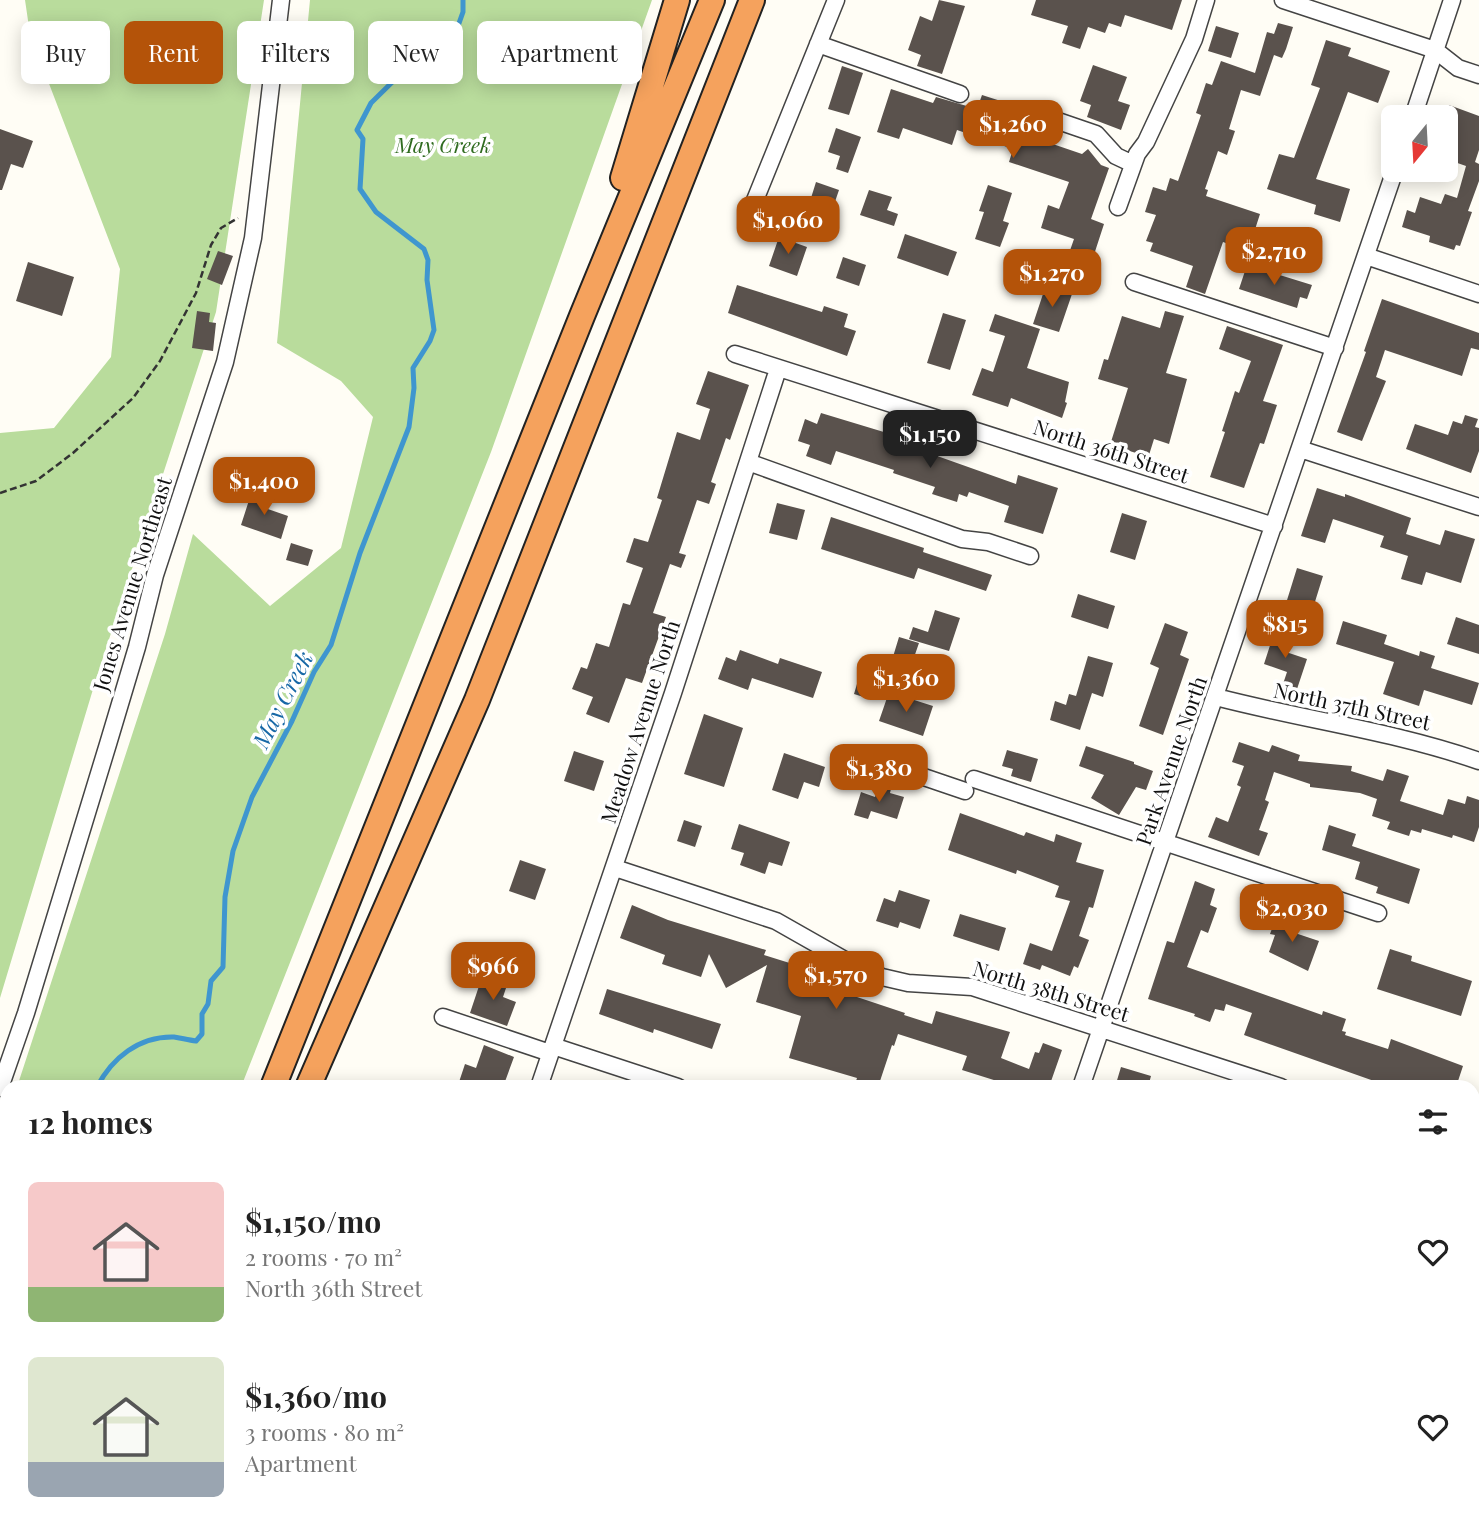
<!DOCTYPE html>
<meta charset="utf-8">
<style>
body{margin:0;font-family:"Playfair Display",serif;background:#f2f2f2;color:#222;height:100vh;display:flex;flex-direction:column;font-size:26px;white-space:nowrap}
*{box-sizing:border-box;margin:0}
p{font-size:23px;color:#767676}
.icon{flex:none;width:38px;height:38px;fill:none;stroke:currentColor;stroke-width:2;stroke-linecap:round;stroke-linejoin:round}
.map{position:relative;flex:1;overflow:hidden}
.drawer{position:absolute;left:0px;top:1080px;width:1480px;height:450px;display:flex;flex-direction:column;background:#fff;border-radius:21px 21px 0 0;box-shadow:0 4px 18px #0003}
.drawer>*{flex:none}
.banner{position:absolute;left:21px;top:21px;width:700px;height:63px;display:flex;gap:14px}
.needle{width:46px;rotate:198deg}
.fabs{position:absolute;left:1381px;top:105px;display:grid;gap:14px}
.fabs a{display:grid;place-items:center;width:77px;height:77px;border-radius:10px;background:#fff;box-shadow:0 4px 18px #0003;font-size:35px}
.price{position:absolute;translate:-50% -60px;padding:0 16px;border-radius:14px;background:#b45309;color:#fff;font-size:23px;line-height:46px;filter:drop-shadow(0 2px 4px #0008)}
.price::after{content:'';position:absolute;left:50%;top:42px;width:21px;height:16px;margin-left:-10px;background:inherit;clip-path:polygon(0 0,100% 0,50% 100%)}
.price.on{background:#222;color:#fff}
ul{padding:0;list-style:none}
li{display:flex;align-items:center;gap:21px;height:175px;padding:0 28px}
li span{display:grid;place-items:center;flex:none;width:196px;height:140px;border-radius:10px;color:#555}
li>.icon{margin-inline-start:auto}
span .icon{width:84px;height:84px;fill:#fffc;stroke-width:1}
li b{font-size:30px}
h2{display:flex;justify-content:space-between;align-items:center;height:84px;padding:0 28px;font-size:30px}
.chip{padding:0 24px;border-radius:10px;background:#fff;box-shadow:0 4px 18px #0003;font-size:24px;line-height:63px}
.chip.on{background:#b45309;color:#fff}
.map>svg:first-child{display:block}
.forest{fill:#b9dc9c}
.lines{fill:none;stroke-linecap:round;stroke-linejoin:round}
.stream{stroke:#3f96cf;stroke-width:5}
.building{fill:#5a524d}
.minor-casing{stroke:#444;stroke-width:19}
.highway-casing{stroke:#222;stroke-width:28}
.path{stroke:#333;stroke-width:2.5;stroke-dasharray:7 3.5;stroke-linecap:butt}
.minor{stroke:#fff;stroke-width:16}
.highway{stroke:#f5a25d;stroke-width:24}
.labels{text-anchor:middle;stroke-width:7;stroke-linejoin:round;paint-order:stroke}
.park-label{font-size:21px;font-style:italic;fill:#2f6b1f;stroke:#fff}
.street-label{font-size:21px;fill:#111;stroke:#fff}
.water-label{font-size:23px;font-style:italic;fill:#1768a6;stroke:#fff}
</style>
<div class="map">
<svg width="1479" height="1528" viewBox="0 0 1479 1528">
<rect width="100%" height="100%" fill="#fffdf5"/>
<!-- forest -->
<path class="forest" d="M25,0H264L216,312L97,676L0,998V433L54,428L111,357L120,269L30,34Z
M310,0H652L491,452L241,1087H17L165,634L193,534L270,606L341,548L373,417L341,381L277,343Z
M7,1118V1522L65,1523L62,1528H0V1140Z
M231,1523L451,1522L455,1528H230Z"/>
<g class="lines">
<!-- stream -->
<path class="stream" d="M97,1087C112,1058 139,1036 174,1037C181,1038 188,1040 196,1041L202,1034V1014L208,1004L211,981L223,967L225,897L233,851L252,797L292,721L314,672L331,645L360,553L409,427L414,388L413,368L430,341L434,330L427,280L428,260L424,249L376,212L360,189L363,139L357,130L371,103L430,45L448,36L458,26L463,12V0
M0,1159L7,1144
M0,1202L7,1210
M258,1522L259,1528"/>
</g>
<!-- building -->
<path class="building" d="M939,0L965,6L942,74L917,66L921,55L908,50L920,16L932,21Z
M1036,0H1182L1172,30L1125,15L1121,27L1109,23L1105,33L1088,27L1080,49L1062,43L1068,26L1031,15Z
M1278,23L1293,27L1286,49L1282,58L1274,55L1260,96L1241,90L1229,129L1235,131L1227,155L1218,151L1205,189L1208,190L1206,196L1260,214L1248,251L1223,242L1205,294L1186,287L1193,266L1150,251L1153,243L1146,241L1156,215L1145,212L1153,187L1166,191L1170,178L1178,181L1201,115L1196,113L1206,83L1212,85L1221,61L1255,73L1267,32L1274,34Z
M1216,26L1239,33L1231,58L1208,51Z
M1326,40L1351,48L1348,56L1390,71L1378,103L1348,92L1316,179L1350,189L1340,222L1314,214L1316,205L1267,189L1279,154L1294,158L1320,88L1311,85Z
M1093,65L1127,77L1118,101L1130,105L1121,130L1087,117L1091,105L1080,101Z
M842,66L863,73L849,115L828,109Z
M891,89L933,103L936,97L977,109L982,95L1007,103L1000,126L1082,154L1088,149L1101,165L1109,168L1091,219L1104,224L1089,270L1066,262L1074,239L1041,228L1048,205L1059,209L1069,182L1009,162L1013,149L957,130L952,145L903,128L899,139L877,132Z
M1449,105L1479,116V150L1475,162L1479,164V181L1468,211L1472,212L1460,246L1456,245L1454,250L1429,242L1430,236L1402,227L1407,210L1415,213L1420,197L1441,204L1445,194L1457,198L1466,166L1446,159V115Z
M836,128L861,137L848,173L836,169L840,156L828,152Z
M0,129L33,141L23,168L11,164L2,190H0Z
M816,182L839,190L828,222L806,214Z
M988,185L1012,193L1003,221L1009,223L1000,247L975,239L984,212L979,211Z
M869,190L892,197L887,210L898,214L894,226L860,215Z
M905,234L957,252L948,276L897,258Z
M779,237L807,247L797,276L769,266Z
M218,251L233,256L222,285L207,279Z
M843,257L866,265L859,286L836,278Z
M28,262L74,277L62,316L16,301Z
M1247,265L1312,285L1307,299L1300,297L1297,308L1239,289Z
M737,285L822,312L824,306L848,314L844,327L856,331L847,356L728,313Z
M1046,285L1072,294L1059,332L1033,324Z
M1382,299L1479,333V350L1471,348L1462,376L1385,350L1376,377L1386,381L1362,441L1337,432L1366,352L1364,351Z
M197,311L210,313L209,322L216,323L213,351L192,348Z
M1165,311L1184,316L1166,373L1187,379L1169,444L1154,439L1149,455L1137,451L1136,453L1110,445L1128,388L1098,379L1104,359L1108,360L1122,316L1160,328Z
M943,313L966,320L950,370L927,363Z
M995,314L1040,329L1027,368L1069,382L1065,402L1067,403L1062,418L1011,398L1008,407L972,395L982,368L993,372L1005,336L989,331Z
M1227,326L1283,345L1263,401L1277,405L1264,444L1260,443L1244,488L1210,477L1225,432L1222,431L1235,391L1239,393L1251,361L1219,349Z
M708,371L749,385L730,440L726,438L711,482L716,484L709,504L697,500L679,553L686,555L681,568L670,564L653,613L666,617L642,683L626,678L609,723L586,714L593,697L572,689L581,667L587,669L596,643L609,647L623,603L630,605L643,568L626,562L634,538L648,542L662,500L657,498L677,432L700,440L710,409L696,404Z
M821,413L897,436L895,441L1016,484L1018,475L1058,488L1043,534L1004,522L1009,506L969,492L967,497L959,494L957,502L932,494L935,487L893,473L894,470L836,451L831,465L806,456L810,445L798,441L805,419L817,424Z
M1465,415L1478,419L1475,427L1479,428V451L1471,473L1406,449L1415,424L1448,435L1453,421L1462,424Z
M1317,488L1345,497V494L1411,518L1406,534L1440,545L1445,530L1475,539L1461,583L1426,572L1422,585L1401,579L1408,556L1380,547L1384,536L1333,519L1325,543L1301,536Z
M252,491L266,496L262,507L288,516L281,539L241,525Z
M777,503L805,510L797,540L769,533Z
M1122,513L1147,521L1135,560L1110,552Z
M831,517L924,548L923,552L992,575L986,591L918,568L914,579L821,549Z
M291,543L313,550L308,566L286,560Z
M1297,568L1323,576L1309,621L1283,613Z
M1078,594L1115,606L1108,629L1071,617Z
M935,610L960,618L949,651L909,639L913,627L928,632Z
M1456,617L1479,625V654L1447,644Z
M1343,621L1387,635L1384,644L1419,656L1420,651L1435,656L1431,668L1479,683L1472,705L1424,690L1419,706L1383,694L1394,662L1336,644Z
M1165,623L1188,632L1180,655L1189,659L1163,735L1139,726L1159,668L1150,664Z
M1275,630L1288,635L1283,651L1307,659L1297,689L1283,684L1287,672L1264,664Z
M899,637L919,643L911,666L892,660Z
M740,650L778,664L780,658L822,672L813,698L752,678L748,690L718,679L726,657L736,661Z
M1088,656L1113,663L1103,697L1092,693L1080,730L1050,720L1055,701L1066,705L1069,694L1076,696Z
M862,667L881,674L873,700L854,694Z
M889,692L933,706L923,736L879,721Z
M704,714L743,728L724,787L684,774Z
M1239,742L1269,752L1272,745L1300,755L1298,761L1352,766L1351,771L1383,781L1387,769L1409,776L1400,801L1443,815L1448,799L1465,804L1467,796L1479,800V827L1474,842L1453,835L1452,838L1422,829L1421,833L1411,830L1409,836L1387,829L1390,822L1372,816L1377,799L1360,793L1310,787V784L1274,772L1265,800L1269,802L1259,830L1268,833L1259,856L1208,837L1216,817L1228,822L1241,787L1237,785L1244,766L1232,762Z
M1086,746L1134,762V764L1153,771L1146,790L1136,787L1119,815L1091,798L1104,775L1079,766Z
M1007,750L1038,759L1031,782L1011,776L1013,769L1002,766Z
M574,751L604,761L594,791L564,781Z
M784,753L825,767L819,787L804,782L798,799L772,790Z
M879,785L891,789L890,793L904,797L897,819L871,811L868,819L854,815L861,792L875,797Z
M960,813L1024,836L1026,832L1054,842L1056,834L1082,843L1076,862L1104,870L1093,908L1089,907L1079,936L1089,940L1078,968L1074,966L1070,976L1042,965L1040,970L1023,964L1030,943L1052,951L1070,901L1055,897L1059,886L1017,870L1016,874L948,850Z
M684,820L702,826L695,847L677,841Z
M739,824L790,842L782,866L769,862L765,874L740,865L744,853L731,849Z
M1329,825L1356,834L1352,846L1420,869L1409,904L1376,893L1378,887L1355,879L1360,862L1322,850Z
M520,860L546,869L535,900L509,891Z
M1195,881L1215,889L1210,905L1217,908L1208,933L1201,930L1187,967L1322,1015L1323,1011L1346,1019L1342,1031L1346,1032L1345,1035L1388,1049L1391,1039L1463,1066L1456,1087H1391L1244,1035L1252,1013L1226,1004L1224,1011L1215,1009L1210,1022L1194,1016L1195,1014L1148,999L1167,941L1174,943Z
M899,890L930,900L920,929L900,922L898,928L876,921L884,898L895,902Z
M632,905L668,920L766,950L764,955L796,965L794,971L859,993L857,997L905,1013L904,1015L932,1024L936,1011L1010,1032L1001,1058L1029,1069L1035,1052L1039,1053L1043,1043L1062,1050L1049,1087H1016L962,1070L967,1056L898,1034L894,1046L892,1045L878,1087H854L857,1078L789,1058L801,1016L756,1002L767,965L726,988L709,954L701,977L662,964L665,955L620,938Z
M960,914L1006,928L999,951L953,936Z
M1277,915L1296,922L1292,932L1319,941L1308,971L1269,952L1275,935L1270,934Z
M1390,949L1412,956L1411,961L1472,981L1461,1016L1377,989Z
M482,977L507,985L503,997L516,1002L507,1026L470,1013Z
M607,989L721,1024L712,1049L654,1029L653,1033L599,1014Z
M484,1045L514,1057L503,1087H472L459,1082L465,1064L476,1068Z
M1121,1067L1151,1076L1148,1087H1115Z"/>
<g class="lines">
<!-- minor casing -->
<g class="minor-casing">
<path id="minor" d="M1283,0L1435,50L1458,68L1479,75
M818,44L960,94
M1026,110L1096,134L1116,156L1133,164
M1413,117L1452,0
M1118,207L1137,154L1146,142L1194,39L1206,0
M749,215L836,0
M1366,256L1479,294
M1134,282L1335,348
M735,354L1274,526
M1300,449L1479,507
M748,462L962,539L988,542L1030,556
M1216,697C1304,720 1393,731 1479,761
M915,774L965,791
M974,779L1378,913
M615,868L776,921L850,963L882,977L908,983L972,987L1281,1087
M443,1017L550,1053
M553,1046L678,1087
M539,1087L673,693L778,369
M1081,1087L1395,170
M0,1088L26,1013L108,744L137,647L155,575L225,362L253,238L281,0
M1474,1150L1479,1151
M1474,1406L1479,1408
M1474,1498L1479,1494
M990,1522L1008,1528
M1159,1528L1161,1522
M1427,1528L1435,1522"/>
</g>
<!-- highway casing -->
<g class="highway-casing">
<path id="highway" d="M623,178L677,0
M273,1087L582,316L712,0
M308,1087L477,700L752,0
M90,1528L93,1522
M122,1528L124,1522
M184,1528L185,1522"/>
</g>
<!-- path -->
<path class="path" d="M0,493L36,481L73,453L133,398L160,361L196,293L211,245L221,228L238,218"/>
<!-- minor -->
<use href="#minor" class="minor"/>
<!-- highway -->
<use href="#highway" class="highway"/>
</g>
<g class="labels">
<!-- park labels -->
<g class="park-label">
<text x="443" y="153">May Creek</text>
</g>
<!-- street labels -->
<g class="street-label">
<text transform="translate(1111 452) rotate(18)" y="7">North 36th Street</text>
<text transform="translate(133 584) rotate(-73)" y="7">Jones Avenue Northeast</text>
<text transform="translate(1352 707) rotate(12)" y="7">North 37th Street</text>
<text transform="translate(641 722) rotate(-72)" y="7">Meadow Avenue North</text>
<text transform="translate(1172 761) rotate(-71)" y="7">Park Avenue North</text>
<text transform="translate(1051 992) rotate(17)" y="7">North 38th Street</text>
</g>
<!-- water labels -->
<g class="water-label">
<text transform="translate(283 700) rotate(-63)" y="8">May Creek</text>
</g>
</g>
</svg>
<div class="fabs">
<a><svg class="needle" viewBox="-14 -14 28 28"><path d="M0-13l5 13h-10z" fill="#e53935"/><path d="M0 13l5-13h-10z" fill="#767676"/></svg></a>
</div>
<b class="price" style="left:1013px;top:160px">$1,260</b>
<b class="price" style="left:788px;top:256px">$1,060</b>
<b class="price" style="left:1274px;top:287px">$2,710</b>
<b class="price" style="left:1052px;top:309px">$1,270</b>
<b class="price on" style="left:930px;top:470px">$1,150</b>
<b class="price" style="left:264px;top:517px">$1,400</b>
<b class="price" style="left:1285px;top:660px">$815</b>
<b class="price" style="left:906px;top:714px">$1,360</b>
<b class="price" style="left:879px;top:804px">$1,380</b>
<b class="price" style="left:1292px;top:944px">$2,030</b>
<b class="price" style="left:493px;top:1002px">$966</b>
<b class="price" style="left:836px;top:1011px">$1,570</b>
<div class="banner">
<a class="chip">Buy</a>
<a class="chip on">Rent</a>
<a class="chip">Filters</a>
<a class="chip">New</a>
<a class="chip">Apartment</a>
</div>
<section class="drawer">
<h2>12 homes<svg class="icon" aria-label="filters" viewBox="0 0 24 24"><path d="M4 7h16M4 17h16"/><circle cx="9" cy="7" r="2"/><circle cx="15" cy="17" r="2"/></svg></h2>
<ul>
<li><span style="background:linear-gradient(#f6c9c9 75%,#8fb573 0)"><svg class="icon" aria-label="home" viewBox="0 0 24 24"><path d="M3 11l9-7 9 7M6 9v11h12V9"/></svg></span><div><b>$1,150/mo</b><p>2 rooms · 70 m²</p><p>North 36th Street</p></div><svg class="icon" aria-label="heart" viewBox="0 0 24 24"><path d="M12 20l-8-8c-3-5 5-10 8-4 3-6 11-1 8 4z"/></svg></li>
<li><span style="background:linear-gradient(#dfe7d0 75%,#9aa5b1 0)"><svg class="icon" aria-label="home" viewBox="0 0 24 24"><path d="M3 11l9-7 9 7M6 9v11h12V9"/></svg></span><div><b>$1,360/mo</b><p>3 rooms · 80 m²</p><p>Apartment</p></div><svg class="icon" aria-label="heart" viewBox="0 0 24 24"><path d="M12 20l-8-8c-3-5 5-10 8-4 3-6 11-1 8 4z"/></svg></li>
</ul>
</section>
</div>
